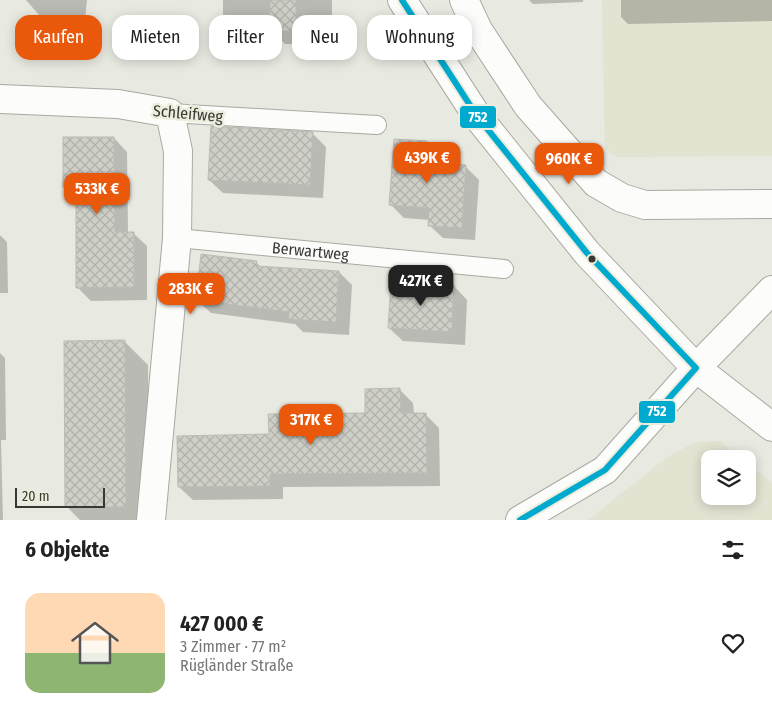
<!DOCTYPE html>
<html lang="de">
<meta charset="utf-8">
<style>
body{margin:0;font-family:"Fira Sans Condensed",sans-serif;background:#f6f6f6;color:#222;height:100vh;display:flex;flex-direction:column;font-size:19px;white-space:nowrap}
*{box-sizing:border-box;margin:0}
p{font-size:16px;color:#767676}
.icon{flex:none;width:28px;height:28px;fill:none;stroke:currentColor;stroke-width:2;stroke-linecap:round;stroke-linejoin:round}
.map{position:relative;height:520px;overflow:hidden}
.drawer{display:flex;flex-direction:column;background:#fff;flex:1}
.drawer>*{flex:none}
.top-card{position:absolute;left:15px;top:15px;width:500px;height:45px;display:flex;gap:10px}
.tools{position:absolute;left:701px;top:450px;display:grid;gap:10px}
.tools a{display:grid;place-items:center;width:55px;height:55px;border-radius:10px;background:#fff;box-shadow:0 2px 12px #0003;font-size:25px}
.scale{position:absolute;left:15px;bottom:12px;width:90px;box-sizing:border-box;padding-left:5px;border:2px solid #383832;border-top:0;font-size:14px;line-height:18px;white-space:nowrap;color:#383832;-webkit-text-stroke:4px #eceddc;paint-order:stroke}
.price{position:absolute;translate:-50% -42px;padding:0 11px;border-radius:10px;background:#ea580c;color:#fff;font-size:16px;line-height:32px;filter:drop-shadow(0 1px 2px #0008)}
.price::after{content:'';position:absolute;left:50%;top:30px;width:15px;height:11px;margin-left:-8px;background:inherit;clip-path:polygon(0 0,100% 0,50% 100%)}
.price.on{background:#222;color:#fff}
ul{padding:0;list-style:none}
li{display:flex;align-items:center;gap:15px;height:125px;padding:0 25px}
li+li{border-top:1px solid #e0e0e0}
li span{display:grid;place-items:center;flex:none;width:140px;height:100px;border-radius:15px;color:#555}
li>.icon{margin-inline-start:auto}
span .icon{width:60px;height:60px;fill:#fffc;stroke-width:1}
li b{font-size:21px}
h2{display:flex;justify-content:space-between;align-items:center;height:60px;padding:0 25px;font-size:21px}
.tag{padding:0 18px;border-radius:15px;background:#fff;box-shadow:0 2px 12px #0003;font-size:18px;line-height:45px}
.tag.on{background:#ea580c;color:#fff}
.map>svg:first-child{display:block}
.built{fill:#e2e3d1}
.shadow{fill:#0003}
.building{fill:url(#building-cross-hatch);stroke:#bbbcb5}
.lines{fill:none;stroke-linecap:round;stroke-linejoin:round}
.lane-casing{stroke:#a9a9a2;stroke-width:20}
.street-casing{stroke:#a9a9a2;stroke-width:30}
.secondary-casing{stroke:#a9a9a2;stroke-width:30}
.lane{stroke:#fcfcfa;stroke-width:18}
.street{stroke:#fcfcfa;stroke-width:28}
.secondary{stroke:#fcfcfa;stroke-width:28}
.bus-1-casing{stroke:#eceddc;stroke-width:10}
.bus-1{stroke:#00a9ce;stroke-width:6}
.bus-dot{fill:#383832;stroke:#eceddc;stroke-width:2}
.labels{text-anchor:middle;stroke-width:5;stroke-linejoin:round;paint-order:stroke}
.street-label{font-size:16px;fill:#383832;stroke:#eceddc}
.line-badge{stroke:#eceddc;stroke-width:2}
.badge-label{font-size:14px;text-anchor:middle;font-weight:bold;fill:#fff}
</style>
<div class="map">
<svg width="772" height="520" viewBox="0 0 772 520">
<defs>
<pattern id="building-cross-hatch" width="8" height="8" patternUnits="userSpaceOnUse" patternTransform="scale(1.25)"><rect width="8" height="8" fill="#cfcfc8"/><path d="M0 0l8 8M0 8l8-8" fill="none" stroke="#b2b2ac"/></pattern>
</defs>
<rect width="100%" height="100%" fill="#e8e9e0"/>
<!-- built -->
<path class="built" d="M602,0H772V156L617,157L605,149Z
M720,441L741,459H710V496H748V464L772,483V520H588L666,458L695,442Z"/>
<!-- shadow -->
<path class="shadow" d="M26,0H87L85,20L39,15Z
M223,0H332V34H309V44H285L275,33H236L223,19Z
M529,0H583V2L533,4Z
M621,0H772V21L628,24L621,17Z
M312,133L326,147L323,198L223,193L209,180Z
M114,138L127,152L128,233H133L147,246V300L91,301L77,287V200L64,187Z
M426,143L440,156L439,165L466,167L479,180L475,240L443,238L429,225L430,220L404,218L391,205Z
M0,235L7,242L8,293H0Z
M256,262L262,268L339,272L352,285L349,335L303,332L295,324L211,313L197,300Z
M392,283L454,286L467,300L465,345L403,341L389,328Z
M124,341L148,365L149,520H80L66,506Z
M0,353L5,358L6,440H1L3,520H0Z
M400,390L413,403L414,414H425L439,428L440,486L283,487V499L193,500L179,487L270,436L367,414Z"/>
<!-- building -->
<path class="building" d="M270,0H296V31H270Z
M211,126L313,132L310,185L208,180Z
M63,137H114L115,232H134V287L76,288V187H63Z
M394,139L427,141L426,163L466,165L462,228L428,226L429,208L389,205Z
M201,254L257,261L256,266L339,271L336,322L288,319L289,312L196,300Z
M391,282L454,285L452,332L388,328Z
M125,340L126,507H65L64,341Z
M400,388L401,413H426L427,473L270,474V486L178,487L177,436L269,434L268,414L365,413V389Z"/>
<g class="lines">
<!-- lane casing -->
<g class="lane-casing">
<g id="lane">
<path d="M170,113L377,125"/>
<path id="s1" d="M177,238L504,269"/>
</g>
</g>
<!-- street casing -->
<g class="street-casing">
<path id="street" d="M464,0L478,30L528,106L596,183L622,198L645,205L772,204
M0,99L118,104L170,113L178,151L177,238L151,520
M696,368L772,290"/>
</g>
<!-- secondary casing -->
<g class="secondary-casing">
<path id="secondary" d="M402,0L477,116L587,253L696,368L772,427
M520,520L605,470L696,368"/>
</g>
<!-- lane -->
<use href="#lane" class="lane"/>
<!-- street -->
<use href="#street" class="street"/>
<!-- secondary -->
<use href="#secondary" class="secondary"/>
<!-- bus-1 casing -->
<g class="bus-1-casing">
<path id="bus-1" d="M402,0L477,116L587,253L696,368L605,470L520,520"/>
</g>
<!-- bus-1 -->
<use href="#bus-1" class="bus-1"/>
</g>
<!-- markers -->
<circle class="bus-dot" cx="592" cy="259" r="4.5"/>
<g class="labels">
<!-- street labels -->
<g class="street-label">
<text transform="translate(188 113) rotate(5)" y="6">Schleifweg</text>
<text dy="6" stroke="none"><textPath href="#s1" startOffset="134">Berwartweg</textPath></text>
</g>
</g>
<g class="line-badge">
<rect x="459" y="105" width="38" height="24" rx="5" fill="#00a9ce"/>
<rect x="638" y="400" width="38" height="24" rx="5" fill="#00a9ce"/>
</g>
<g class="badge-label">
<text x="478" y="122">752</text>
<text x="657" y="416">752</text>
</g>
</svg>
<div class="tools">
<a><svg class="icon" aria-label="layers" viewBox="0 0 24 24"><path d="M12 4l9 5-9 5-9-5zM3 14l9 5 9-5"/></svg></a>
</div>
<div class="scale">20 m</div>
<b class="price" style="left:427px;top:184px">439K €</b>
<b class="price" style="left:569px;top:185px">960K €</b>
<b class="price" style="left:97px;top:215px">533K €</b>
<b class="price on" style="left:421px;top:307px">427K €</b>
<b class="price" style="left:191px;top:315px">283K €</b>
<b class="price" style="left:311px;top:446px">317K €</b>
<div class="top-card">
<a class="tag on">Kaufen</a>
<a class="tag">Mieten</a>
<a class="tag">Filter</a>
<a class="tag">Neu</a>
<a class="tag">Wohnung</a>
</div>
</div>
<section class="drawer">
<h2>6 Objekte<svg class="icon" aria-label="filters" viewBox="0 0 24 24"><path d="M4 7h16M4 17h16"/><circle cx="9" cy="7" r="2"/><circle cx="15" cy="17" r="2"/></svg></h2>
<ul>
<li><span style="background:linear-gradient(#ffd9b3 60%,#8fb573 0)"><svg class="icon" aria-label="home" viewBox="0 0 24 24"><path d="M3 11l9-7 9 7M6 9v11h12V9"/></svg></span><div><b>427 000 €</b><p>3 Zimmer · 77 m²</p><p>Rügländer Straße</p></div><svg class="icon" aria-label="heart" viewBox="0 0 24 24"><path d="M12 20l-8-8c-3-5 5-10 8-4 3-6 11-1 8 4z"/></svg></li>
</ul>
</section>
